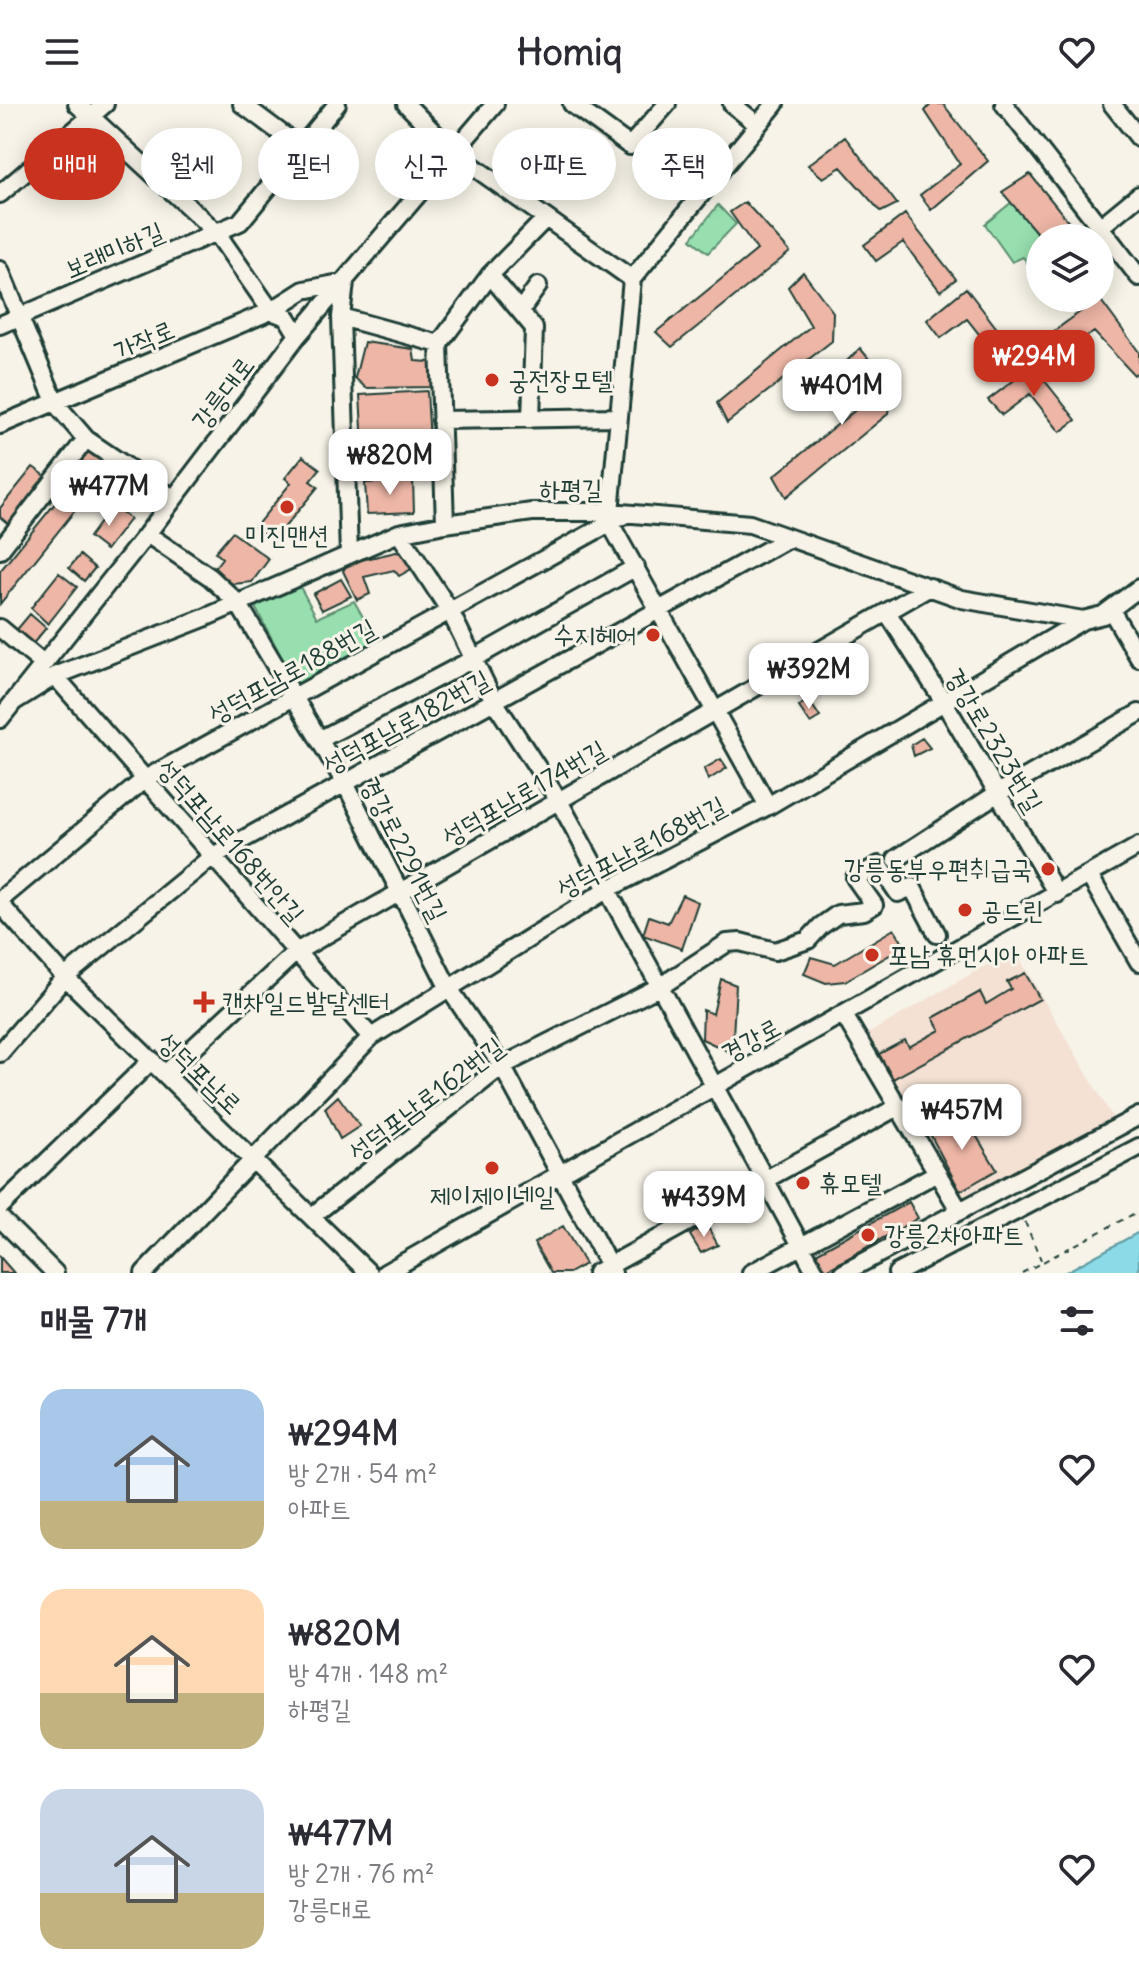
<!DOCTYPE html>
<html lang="ko">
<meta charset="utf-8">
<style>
body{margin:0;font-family:Delius,"Poor Story",sans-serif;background:#f2f2f3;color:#2b2b33;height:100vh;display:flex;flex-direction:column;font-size:30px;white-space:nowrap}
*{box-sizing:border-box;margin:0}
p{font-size:26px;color:#7c7c81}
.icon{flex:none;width:44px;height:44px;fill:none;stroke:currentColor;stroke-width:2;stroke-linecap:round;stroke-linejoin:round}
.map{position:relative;height:1169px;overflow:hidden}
.side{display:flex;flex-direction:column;background:#fff;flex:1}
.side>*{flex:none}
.guide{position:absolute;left:24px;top:24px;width:1092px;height:72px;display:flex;gap:16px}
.buttons{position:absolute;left:1026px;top:120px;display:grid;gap:16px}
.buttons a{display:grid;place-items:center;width:88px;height:88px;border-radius:50%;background:#fff;box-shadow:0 4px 20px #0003;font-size:40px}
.price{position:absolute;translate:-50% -68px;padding:0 18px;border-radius:16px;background:#fff;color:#222;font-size:26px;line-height:52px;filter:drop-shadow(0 2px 4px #0008)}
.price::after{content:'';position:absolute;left:50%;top:48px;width:24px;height:18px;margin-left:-12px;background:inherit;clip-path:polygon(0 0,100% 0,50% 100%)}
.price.active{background:#c8321e;color:#fff}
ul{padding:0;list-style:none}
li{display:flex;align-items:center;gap:24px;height:200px;padding:0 40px}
li span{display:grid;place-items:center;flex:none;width:224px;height:160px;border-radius:24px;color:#555}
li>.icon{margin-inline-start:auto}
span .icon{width:96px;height:96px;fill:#fffc;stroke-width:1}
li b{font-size:34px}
h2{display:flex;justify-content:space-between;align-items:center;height:96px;padding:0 40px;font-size:34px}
.pill{padding:0 28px;border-radius:36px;background:#fff;box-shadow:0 4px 20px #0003;font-size:28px;line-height:72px}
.pill.active{background:#c8321e;color:#fff}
header{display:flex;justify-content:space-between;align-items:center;height:104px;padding:0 40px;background:#fff;font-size:36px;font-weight:700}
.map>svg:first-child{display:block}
.built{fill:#f4e1d4}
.green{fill:#97dfae;stroke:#5b8e71;stroke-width:2}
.water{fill:#8bdae8;stroke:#609ba0;stroke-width:2}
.building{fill:#eeb6a6;stroke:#1f3d34;stroke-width:2}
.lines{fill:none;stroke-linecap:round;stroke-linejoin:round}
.minor-casing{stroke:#1f3d34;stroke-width:22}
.path{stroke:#1f3d34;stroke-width:2;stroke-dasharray:6 6;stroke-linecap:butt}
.minor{stroke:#f7f3e8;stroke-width:16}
.poi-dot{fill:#c8321e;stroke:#f7f3e8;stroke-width:3}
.labels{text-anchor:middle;stroke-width:6;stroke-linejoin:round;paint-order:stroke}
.street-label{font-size:26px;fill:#1f3d34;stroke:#f7f3e8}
.poi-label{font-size:26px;fill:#1f3d34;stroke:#f7f3e8;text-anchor:start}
</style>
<header><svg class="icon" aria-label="menu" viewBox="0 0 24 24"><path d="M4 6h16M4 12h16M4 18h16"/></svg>Homiq<svg class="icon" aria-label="heart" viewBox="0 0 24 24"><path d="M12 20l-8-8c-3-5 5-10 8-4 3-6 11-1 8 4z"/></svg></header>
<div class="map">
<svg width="1139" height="1169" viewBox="0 0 1139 1169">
<rect width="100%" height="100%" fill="#f7f3e8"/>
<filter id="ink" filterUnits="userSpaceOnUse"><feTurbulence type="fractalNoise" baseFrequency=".0125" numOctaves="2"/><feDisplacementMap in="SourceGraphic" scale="16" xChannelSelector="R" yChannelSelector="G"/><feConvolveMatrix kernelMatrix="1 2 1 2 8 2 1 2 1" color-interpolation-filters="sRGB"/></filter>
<g filter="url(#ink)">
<!-- built -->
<path class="built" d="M1014,845L1113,1014L958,1098L864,932Z"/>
<!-- green -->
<path class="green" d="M1012,98L1041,134L1040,177L1023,153L1012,158L985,120Z
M718,101L736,120L708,149L691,135Z
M298,479L317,514L354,497L378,539L298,584L255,503Z"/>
<!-- water -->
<path class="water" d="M1139,1128V1169H1064Z"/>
<!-- building -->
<path class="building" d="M931,0H943L988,57L931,106L920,91L960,60L925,7Z
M845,33L897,100L881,108L841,63L823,74L808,61Z
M1030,70L1082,134H1041L1002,88Z
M745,98L790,148L672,243L656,228L757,146L730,108Z
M905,110L956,175L940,187L903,138L876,157L864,141Z
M803,168L833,208L832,237L727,319L717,299L811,222L788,183Z
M966,184L1018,252L1004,262L967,215L941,234L927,216Z
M1099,194L1139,248V267L1134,271L1094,228L1051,257L1038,239Z
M364,238L413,245L415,257L430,258L431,283L366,284L355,274Z
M860,244L891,282L888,310L786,393L774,372L869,295L847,257Z
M1033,262L1076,316L1060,328L1030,290L1002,311L988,296Z
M427,287L430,338L363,342L360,291Z
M88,345L103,357L96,365L132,392L123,405L72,366Z
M303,352L320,365L310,377L318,383L273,437L255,423L291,379L285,374Z
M33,363L50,375L12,423L0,413V404Z
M74,376L89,389L0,500V467Z
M413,376L414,408L367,410L365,379Z
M112,402L130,415L106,446L89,433Z
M232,428L269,455L252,478L233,480L213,466L222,454L215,448Z
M396,448L406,450L413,464L399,472L394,466L364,473L370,490L357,496L343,467L348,459Z
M80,451L95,464L84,477L69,464Z
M59,469L77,483L48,520L31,504Z
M341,475L351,492L322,506L313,490Z
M30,510L46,524L31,542L15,528Z
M808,595L820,613L810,619L799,603Z
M922,634L930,644L914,652L911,641Z
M721,655L727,664L708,676L704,665Z
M682,791L698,798L682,845L643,831L649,812L668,819Z
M894,825L905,842L845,877L826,879L804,870L811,853L835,860Z
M1025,869L1040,895L893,975L879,950L905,936L909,943L940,926L933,914L980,888L986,900L1011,885L1007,878Z
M721,875L736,881L732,949L702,935L703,906L713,910Z
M338,992L360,1022L340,1035L325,1004Z
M963,1010L997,1066L960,1087L929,1028Z
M909,1098L918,1114L825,1167L816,1149Z
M706,1120L718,1141L701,1149L690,1131Z
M563,1122L585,1160L569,1169H551L534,1139Z
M0,1153L14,1169H0Z"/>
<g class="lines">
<!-- minor casing -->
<g class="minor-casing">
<path id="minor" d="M77,0L216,128L271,207L304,186L345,178L341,213L349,451
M242,0L301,44
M406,0L453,48L632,175
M572,0L630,42L667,0
M732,0L758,21
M1004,0L1139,173
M1112,0L1139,34
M0,90L105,0
M1100,123L1139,91
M0,166L56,300L86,335L173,394
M490,171L534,224L531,315
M520,207L538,182
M341,213L439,240
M0,221L240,118L337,0
M441,316L619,313
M0,321L271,207L287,213L298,231
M610,408L632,175L775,0
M610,419L768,702
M445,420L439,240L490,171L546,114
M399,429L450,507L494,597L559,697L816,1169
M147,430L210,473L238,499L345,679L448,883L502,962L613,1169
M0,446L86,335
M1111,506L1139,554
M887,508L944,598L1057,790
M0,524L42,559
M55,572L371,933
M15,597L55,572L204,514L399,429L445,420L532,408H610L750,420L962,495L1083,516L1103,511L1139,484
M0,615L147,430L298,231L495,0
M319,636L473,555L636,463
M896,755L998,689L1139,609
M1089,771L1139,858
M0,796L145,675L626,410
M0,800L65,873L369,1169
M844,911L959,1106
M0,949L65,873L213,752L789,434
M166,969L296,848L930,483
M0,1103L152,956
M312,1112L502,962L661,882L727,839L740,838L775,847L808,836L821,822L838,810L864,807L874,801L855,774L879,761L898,789L912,783L937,830
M0,1114L55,1169
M144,1169L371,933L608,785L768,702L1083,516
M385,1169L1139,742
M596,1169L899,1002
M751,1169L937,1069
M843,1169L1139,1012
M897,1169L1139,1043"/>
</g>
<!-- path -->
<path class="path" d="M1025,1118L1041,1156
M1022,1169L1139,1107"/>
<!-- minor -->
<use href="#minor" class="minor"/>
</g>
</g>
<!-- markers -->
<g class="poi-dot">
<circle cx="492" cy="276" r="8"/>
<circle cx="287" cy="403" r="8"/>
<circle cx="653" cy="531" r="8"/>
<circle cx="1048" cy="765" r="8"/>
<circle cx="965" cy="806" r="8"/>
<circle cx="872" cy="851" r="8"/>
<path d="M200 886h8v8h8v8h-8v8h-8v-8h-8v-8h8z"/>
<circle cx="492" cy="1064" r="8"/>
<circle cx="803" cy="1079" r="8"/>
<circle cx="868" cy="1131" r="8"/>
</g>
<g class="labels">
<!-- street labels -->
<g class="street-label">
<text transform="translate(114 146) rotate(-23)" y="9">보래미하길</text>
<text transform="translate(144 236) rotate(-23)" y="9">가작로</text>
<text transform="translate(223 289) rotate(-53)" y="9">강릉대로</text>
<text x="571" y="394">하평길</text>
<text transform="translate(292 567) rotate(-29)" y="9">성덕포남로188번길</text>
<text transform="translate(406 618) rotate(-29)" y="9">성덕포남로182번길</text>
<text transform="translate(994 636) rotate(59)" y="9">경강로2323번길</text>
<text transform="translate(524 689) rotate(-30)" y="9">성덕포남로174번길</text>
<text transform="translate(231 737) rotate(49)" y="9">성덕포남로168번안길</text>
<text transform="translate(641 743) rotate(-28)" y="9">성덕포남로168번길</text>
<text transform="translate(404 745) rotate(63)" y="9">경강로2291번길</text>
<text transform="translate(751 936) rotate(-29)" y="9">경강로</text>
<text transform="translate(200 969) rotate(44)" y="9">성덕포남로</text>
<text transform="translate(426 995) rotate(-37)" y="9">성덕포남로162번길</text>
</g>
<!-- poi labels -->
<g class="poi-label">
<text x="508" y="285">궁전장모텔</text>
<text x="287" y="440" text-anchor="middle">미진맨션</text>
<text x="637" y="540" text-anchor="end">수지헤어</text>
<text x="1032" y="774" text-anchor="end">강릉동부우편취급국</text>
<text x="981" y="815">공드린</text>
<text x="888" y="860">포남 휴먼시아 아파트</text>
<text x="222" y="907">캔차일드발달센터</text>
<text x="819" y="1088">휴모텔</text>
<text x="492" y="1101" text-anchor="middle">제이제이네일</text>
<text x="884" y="1140">강릉2차아파트</text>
</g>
</g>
</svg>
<div class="buttons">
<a><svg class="icon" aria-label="layers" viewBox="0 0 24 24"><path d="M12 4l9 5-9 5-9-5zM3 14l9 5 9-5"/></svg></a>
</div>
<b class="price active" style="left:1034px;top:294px">₩294M</b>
<b class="price" style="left:842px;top:323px">₩401M</b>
<b class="price" style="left:390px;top:393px">₩820M</b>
<b class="price" style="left:109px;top:424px">₩477M</b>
<b class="price" style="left:809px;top:607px">₩392M</b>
<b class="price" style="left:962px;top:1048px">₩457M</b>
<b class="price" style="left:704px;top:1135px">₩439M</b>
<div class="guide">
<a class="pill active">매매</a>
<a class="pill">월세</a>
<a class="pill">필터</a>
<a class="pill">신규</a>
<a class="pill">아파트</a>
<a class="pill">주택</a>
</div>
</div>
<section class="side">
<h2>매물 7개<svg class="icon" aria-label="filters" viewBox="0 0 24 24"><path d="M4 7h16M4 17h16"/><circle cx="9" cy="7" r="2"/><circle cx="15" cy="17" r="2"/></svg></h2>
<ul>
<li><span style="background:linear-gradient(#a9c7e8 70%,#c2b280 0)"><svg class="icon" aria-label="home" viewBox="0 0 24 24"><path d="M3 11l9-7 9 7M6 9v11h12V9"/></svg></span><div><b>₩294M</b><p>방 2개 · 54 m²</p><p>아파트</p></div><svg class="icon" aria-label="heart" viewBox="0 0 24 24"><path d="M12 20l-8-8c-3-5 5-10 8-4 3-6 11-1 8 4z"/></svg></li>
<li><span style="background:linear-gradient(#ffd9b3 65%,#c2b280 0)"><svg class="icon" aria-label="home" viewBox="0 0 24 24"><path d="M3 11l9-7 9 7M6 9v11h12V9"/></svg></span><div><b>₩820M</b><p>방 4개 · 148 m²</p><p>하평길</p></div><svg class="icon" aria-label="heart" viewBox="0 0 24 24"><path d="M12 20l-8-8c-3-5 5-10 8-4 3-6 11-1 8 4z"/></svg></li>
<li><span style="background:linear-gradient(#c9d6e8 65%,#c2b280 0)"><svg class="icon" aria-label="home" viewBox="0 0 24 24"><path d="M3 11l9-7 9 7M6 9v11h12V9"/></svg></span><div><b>₩477M</b><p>방 2개 · 76 m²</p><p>강릉대로</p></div><svg class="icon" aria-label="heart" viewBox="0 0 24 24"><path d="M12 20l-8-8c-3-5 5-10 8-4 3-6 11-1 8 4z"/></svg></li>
</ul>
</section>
